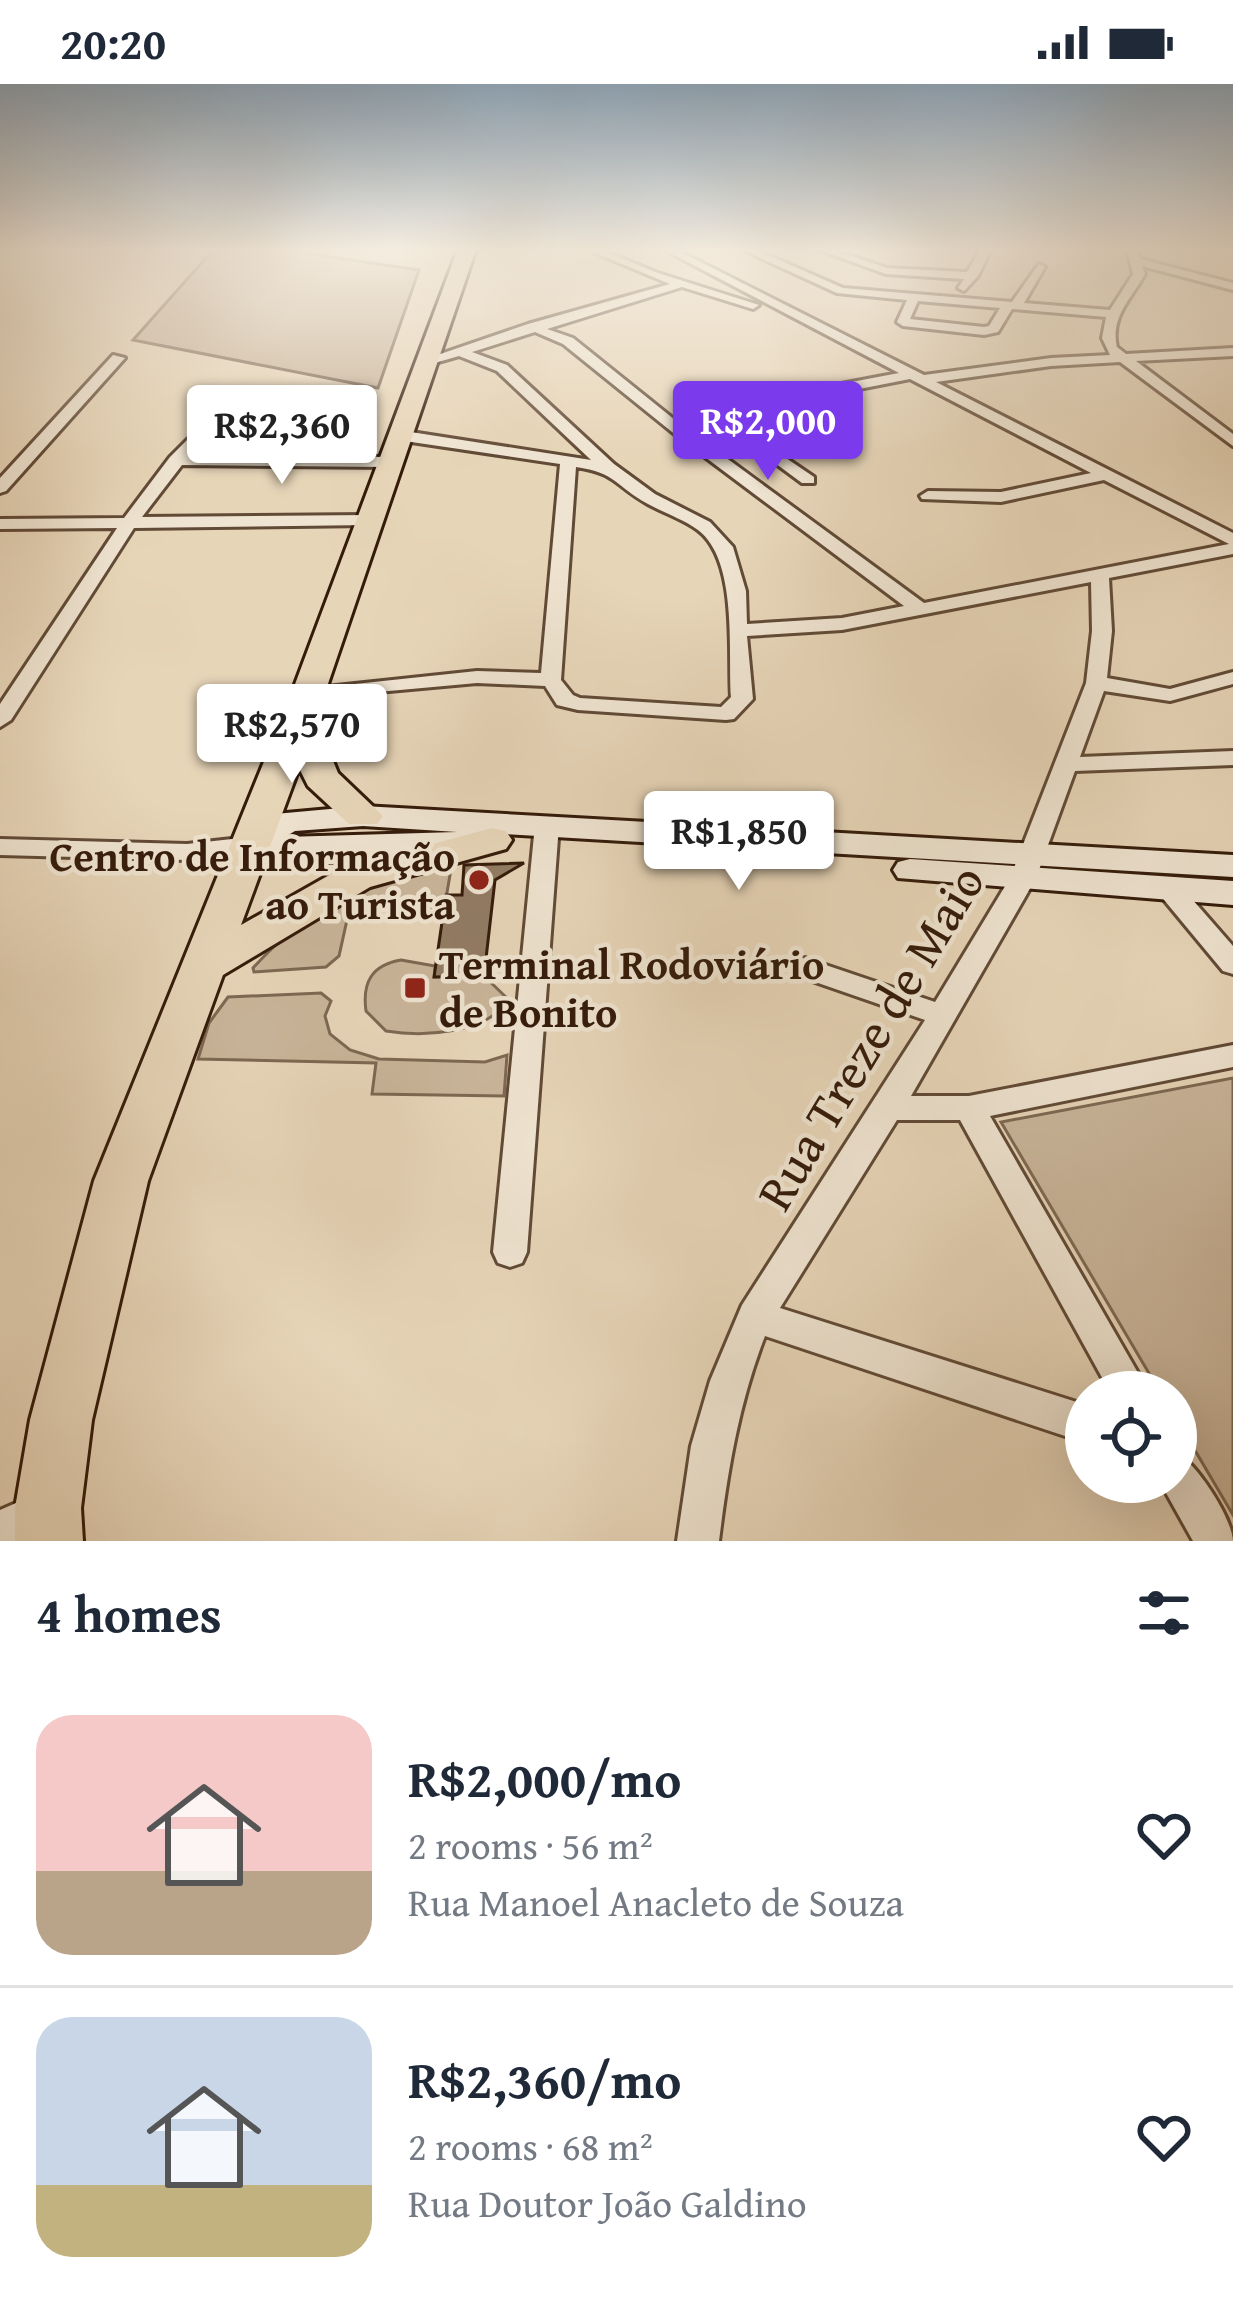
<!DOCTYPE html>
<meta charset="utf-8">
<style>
body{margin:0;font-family:"Gentium Book Plus",serif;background:#f6f6f7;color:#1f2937;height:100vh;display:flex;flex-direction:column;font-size:45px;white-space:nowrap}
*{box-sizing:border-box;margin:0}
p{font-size:39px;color:#747a83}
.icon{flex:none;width:66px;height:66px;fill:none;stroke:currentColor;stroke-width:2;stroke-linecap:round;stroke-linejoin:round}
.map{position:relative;height:1457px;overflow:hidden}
.drawer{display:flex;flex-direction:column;background:#fff;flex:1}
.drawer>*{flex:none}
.buttons{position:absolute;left:1065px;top:1287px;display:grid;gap:24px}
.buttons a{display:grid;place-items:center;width:132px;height:132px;border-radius:50%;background:#fff;box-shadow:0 12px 48px #0002;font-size:60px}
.price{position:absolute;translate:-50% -102px;padding:0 27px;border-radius:12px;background:#fff;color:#222;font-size:39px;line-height:78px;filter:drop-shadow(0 3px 6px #0008)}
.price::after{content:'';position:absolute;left:50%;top:72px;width:36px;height:27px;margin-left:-18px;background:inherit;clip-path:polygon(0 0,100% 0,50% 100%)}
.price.current{background:#7c3aed;color:#fff}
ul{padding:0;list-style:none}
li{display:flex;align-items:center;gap:36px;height:300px;padding:0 36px}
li+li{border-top:3px solid #e0e1e3}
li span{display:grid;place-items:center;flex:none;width:336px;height:240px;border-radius:36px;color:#555}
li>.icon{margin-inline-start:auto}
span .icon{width:144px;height:144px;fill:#fffc;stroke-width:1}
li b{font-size:51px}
h2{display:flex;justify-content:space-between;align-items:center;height:144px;padding:0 36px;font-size:51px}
.status{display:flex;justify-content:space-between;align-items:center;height:84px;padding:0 60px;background:#fff;direction:ltr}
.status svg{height:33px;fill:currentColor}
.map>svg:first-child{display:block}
.green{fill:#c9b59a;stroke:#7e6852;stroke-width:3}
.building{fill:#917c64;stroke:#341b0a;stroke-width:3}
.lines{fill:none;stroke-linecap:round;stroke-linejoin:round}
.street-casing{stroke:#614a36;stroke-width:6}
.secondary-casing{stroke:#341b0a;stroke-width:6}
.primary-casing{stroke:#341b0a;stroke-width:6}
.street{fill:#efe4d1;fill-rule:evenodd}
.secondary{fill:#efe4d1;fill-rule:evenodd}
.primary{fill:#e7d5b8;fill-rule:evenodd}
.poi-dot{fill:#8f2418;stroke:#efe4d1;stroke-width:4.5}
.labels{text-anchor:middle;stroke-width:9;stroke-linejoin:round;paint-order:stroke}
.poi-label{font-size:42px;font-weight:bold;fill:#341b0a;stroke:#efe4d1;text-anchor:end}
.near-street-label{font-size:51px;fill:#341b0a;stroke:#efe4d1}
</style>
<div class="status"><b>20:20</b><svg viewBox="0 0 49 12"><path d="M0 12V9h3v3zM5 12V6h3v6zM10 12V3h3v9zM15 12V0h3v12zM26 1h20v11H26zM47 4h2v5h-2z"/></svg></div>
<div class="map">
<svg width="1233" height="1457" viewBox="0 0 1233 1457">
<rect width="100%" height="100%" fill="#e7d5b8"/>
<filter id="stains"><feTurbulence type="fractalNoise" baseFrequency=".00167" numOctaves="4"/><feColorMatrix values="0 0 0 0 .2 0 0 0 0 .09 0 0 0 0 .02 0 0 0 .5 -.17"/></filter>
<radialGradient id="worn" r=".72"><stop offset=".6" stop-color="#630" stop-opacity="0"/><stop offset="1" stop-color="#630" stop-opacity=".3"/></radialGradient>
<!-- green -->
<path class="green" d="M214,165H277L419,186L378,304L133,256Z
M441,777L451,785L443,832C411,814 374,806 347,836L339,872L326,883L254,888L253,884C313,818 359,805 441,777Z
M401,876L435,882V893L484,892L509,916C486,950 423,953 386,947L366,927C362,898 372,881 401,876Z
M321,909L331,917L325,932L330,950L350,966L379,975L485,978L507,971L504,1012L372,1010L376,979L198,975L209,939L228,913Z
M1233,994V1431L1176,1334V1308H1160L1001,1038Z"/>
<!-- building -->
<path class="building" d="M524,779L495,796L484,892L434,893L446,811H462L464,781Z"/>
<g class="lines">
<!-- street casing -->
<g class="street-casing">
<path id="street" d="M586,165H599L658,189L759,221L753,225L682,203L547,245L573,254L685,344L738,335L712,315V309H722L753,332L837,317L844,314L841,300L899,289L663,165H675L924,291L1051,274L1110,271L1102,254L1106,233L1012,225L998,248L984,251L903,242L897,238L907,216L837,209L741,165H754L843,204L1012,218L1039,180L1045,183L1024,219L1110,226L1133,190L1127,165H1137L1140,175L1233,199V206L1142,182L1145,190C1131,215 1110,233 1117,263L1126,270L1233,264V272L1136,277L1233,350V362L1120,278L1051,282L936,298L1233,449V470L1109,494L1112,547L1107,594L1170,605L1233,588V600L1170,617L1104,607L1080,673L1233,667V681L1075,687L1036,794L911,1012H969L1233,961V983L990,1032L1149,1308H1110L960,1036H897L780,1224L1086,1321V1359L765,1252C739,1319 728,1385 719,1457H677L691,1362L710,1297L742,1221L925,936L795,891L791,884L795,877L805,874L935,918L1010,794L1086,599L1092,547L1091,498L842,546L747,552L753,615L734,635L726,636L578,626L557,621L545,602L477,599L301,615L297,611L301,607L308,605L477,587L541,589L560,380L398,356L390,351L398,346L591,376L497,287L459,272L424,282L417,278L528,240L670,200ZM918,217L1000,224L989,242L984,243L910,235ZM535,248L563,260L677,352L904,522L842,534L747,540L746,507L733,463L710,438L655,410L614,380L507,281L472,268ZM910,295L1091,389L1001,408L928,407L920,412L922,415L1001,418L1104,396L1229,460L924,519L695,351L846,324L859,315L854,306ZM576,383C617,389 615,402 648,420C664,429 683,435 698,446C738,476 728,567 731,613L721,623L580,614L573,611L561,596Z
M817,165H831L887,184L967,188L981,165H991L978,192L964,207L958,204L964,195L886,190Z
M113,271L125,274L6,407L0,409V394Z
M199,344L206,348L189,371L389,373L397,378L389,383L182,381L142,433L369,431L378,436L369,441L134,444L11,636L0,643V620L117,444L0,445V435L124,434L170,373Z
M758,355L814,393V399H802L753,363V357Z
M547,734L559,741L527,1168L522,1179L510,1183L498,1179L493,1168L535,741Z
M250,753L259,756L262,761L259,766L187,776L0,771V755L187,760Z
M1169,797L1178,799L1233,862V890L1223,887L1160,811L1156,805L1160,799Z
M1176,1369C1196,1378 1232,1434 1233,1457H1193L1160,1398H1176Z
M41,1408L55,1414L61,1428L55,1442L26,1457H0V1426Z"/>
</g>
<!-- secondary casing -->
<g class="secondary-casing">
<path id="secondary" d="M363,722L1233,771V793L487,749L493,757L488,764L476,767C400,772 313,788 238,768L233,761L275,730ZM363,742L457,748L285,753L295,747Z
M910,775L1233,797V821L898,794L893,786L898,778Z"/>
</g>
<!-- primary casing -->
<g class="primary-casing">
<path id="primary" d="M458,165H476L316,635L338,689L383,732L377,740H349L308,702L299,684L241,841L340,785L492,744L506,747L512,756L506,765L370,803L223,891L148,1097L92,1336L81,1424L83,1457H15V1424L30,1336L94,1097L291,611Z"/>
</g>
<!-- street -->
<use href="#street" class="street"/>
<!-- secondary -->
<use href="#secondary" class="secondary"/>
<!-- primary -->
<use href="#primary" class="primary"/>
</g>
<!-- sky -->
<linearGradient id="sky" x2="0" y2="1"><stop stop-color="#8fa8bd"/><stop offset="0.45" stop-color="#f4ecdf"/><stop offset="1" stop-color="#f4ecdf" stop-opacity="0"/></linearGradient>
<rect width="1233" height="369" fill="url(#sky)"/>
<!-- markers -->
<g class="poi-dot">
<circle cx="479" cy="796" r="12"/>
<rect x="403" y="892" width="24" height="24" rx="6"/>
</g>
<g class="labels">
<!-- poi labels -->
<g class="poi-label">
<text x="455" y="787">Centro de Informação<tspan x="455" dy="48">ao Turista</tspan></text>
<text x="439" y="895" text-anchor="start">Terminal Rodoviário<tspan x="439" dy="48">de Bonito</tspan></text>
</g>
<!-- near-street labels -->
<g class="near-street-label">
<text transform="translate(870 953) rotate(-59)" y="18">Rua Treze de Maio</text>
</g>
</g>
<rect width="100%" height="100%" filter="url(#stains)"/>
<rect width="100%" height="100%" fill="url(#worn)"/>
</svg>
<div class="buttons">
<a><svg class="icon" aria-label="locate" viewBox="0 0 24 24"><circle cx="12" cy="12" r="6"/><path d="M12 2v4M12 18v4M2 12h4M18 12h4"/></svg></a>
</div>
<b class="price current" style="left:768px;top:399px">R$2,000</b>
<b class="price" style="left:282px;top:403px">R$2,360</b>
<b class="price" style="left:292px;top:702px">R$2,570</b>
<b class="price" style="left:739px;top:809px">R$1,850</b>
</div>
<section class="drawer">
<h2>4 homes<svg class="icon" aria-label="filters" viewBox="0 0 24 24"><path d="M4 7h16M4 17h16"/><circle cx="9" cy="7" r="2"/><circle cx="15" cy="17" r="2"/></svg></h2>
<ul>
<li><span style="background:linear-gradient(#f6c9c9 65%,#b9a48a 0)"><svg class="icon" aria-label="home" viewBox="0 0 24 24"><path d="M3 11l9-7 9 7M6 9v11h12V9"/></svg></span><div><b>R$2,000/mo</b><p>2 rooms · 56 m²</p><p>Rua Manoel Anacleto de Souza</p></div><svg class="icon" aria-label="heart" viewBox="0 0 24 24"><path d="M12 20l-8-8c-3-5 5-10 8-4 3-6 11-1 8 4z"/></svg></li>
<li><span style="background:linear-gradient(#c9d6e8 70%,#c2b280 0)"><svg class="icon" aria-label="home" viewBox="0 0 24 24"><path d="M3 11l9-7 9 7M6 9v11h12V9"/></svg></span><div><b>R$2,360/mo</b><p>2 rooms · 68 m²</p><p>Rua Doutor João Galdino</p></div><svg class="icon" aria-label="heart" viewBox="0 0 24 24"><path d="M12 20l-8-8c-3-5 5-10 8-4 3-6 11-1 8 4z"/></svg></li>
</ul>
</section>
